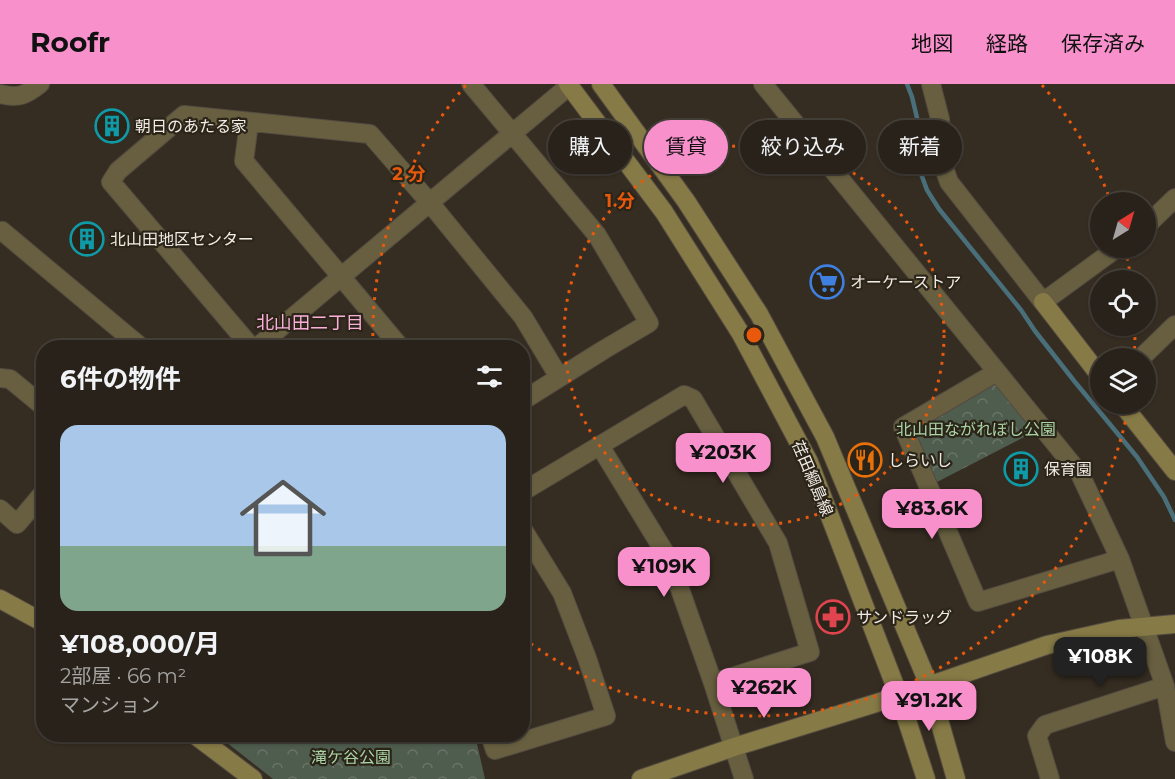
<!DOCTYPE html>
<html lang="ja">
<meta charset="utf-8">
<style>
body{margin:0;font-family:Montserrat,"Noto Sans JP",sans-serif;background:#342f27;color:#f1f3f6;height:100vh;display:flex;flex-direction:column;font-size:22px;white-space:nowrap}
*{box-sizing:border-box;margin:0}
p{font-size:20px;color:#a5a4a2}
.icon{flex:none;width:33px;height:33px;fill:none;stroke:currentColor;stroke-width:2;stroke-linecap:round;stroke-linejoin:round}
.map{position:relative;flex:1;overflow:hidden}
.side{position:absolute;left:36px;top:256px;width:494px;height:402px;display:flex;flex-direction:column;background:#28221a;border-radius:24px;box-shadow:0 2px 4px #0004,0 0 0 2px #443f39}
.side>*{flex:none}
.guide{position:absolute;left:548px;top:36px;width:537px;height:54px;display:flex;gap:12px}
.needle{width:39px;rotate:37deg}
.tools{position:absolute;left:1090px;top:108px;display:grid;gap:12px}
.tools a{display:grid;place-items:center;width:66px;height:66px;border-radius:50%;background:#28221a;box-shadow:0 2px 4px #0004,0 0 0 2px #443f39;font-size:30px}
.price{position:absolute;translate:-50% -51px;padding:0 14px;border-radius:12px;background:#f890cc;color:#111;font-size:20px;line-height:39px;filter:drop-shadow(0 2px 3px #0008)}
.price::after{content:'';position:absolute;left:50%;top:36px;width:18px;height:14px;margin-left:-9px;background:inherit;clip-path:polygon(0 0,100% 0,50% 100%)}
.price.on{background:#222;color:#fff}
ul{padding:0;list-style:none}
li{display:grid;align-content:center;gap:12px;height:318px;padding:0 24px}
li+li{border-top:2px solid #443f39}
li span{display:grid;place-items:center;height:186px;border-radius:18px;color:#555}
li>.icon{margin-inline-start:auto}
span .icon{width:108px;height:108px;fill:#fffc;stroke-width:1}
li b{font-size:26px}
h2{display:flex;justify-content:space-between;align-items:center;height:72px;padding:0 24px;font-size:26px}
.chip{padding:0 21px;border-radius:27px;background:#28221a;box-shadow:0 2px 4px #0004,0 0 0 2px #443f39;font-size:21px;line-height:54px}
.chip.on{background:#f890cc;color:#111}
header{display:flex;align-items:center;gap:36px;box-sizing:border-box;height:84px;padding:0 30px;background:#f890cc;color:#111}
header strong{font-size:28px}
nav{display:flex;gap:33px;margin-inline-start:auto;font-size:21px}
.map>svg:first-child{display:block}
.park{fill:url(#park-crowns)}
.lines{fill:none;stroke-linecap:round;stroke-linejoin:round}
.stream{stroke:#496f7b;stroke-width:4.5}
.street-casing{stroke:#544b41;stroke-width:20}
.secondary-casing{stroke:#544b41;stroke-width:20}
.street{stroke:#675f3f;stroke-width:18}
.secondary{stroke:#867a46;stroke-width:18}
.ring{fill:none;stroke:#e8590c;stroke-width:3;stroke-dasharray:3 6}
.labels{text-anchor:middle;stroke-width:4.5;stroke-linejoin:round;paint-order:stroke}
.poi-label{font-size:16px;fill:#f0ebe4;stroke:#2b2419;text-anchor:start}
.park-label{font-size:16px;fill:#abd4a6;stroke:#2b2419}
.street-label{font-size:16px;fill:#f0ebe4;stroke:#2b2419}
.neighbourhood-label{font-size:18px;fill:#f9afd8;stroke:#2b2419}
.centre{fill:#e8590c;stroke:#2b2419;stroke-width:3}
.ring-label{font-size:18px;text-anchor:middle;font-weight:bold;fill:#e8590c;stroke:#2b2419;stroke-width:4.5;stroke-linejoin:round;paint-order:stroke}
</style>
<header>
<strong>Roofr</strong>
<nav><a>地図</a><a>経路</a><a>保存済み</a></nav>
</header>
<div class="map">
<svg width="1175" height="695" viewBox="0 0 1175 695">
<defs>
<pattern id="park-crowns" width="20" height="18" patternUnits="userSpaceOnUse" patternTransform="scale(1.5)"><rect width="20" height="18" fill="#4f5d4e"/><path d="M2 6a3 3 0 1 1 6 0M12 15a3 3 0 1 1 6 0" fill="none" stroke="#697467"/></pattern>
</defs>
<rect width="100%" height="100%" fill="#362d22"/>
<!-- park -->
<path class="park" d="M996,300L1034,348L937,398L912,345Z
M217,651H475L485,695H273Z"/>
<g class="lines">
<!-- stream -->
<path class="stream" d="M907,0L912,13L918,38L920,87L927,106L939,125L1021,226L1035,247L1075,298L1137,373L1164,413L1175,436"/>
<!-- street casing -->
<g class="street-casing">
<path id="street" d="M471,0L597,151L649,239L605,265L522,317
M763,0L1080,390L1120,475L1165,602
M931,0L940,35L942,78L949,98L1043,218L1117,164
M0,10C18,15 26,11 40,0
M249,39L244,77L401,264
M1146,142L1175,114
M0,148L2,147L142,264
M252,264L111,98L118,87L184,31L370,50L430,119L523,233L559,293
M256,264L569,2
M1141,274L1175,241
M997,288L903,343L978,518L1120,475
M0,294L10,295L44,323
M600,362L670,477L713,599L744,695
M522,408L684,311L693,315L778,459L810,568L713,599
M0,425L17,440L44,408
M490,651L495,666L606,632L587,574L562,509L522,444
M1050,695L1037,652L1045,641L1165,602L1175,658"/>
</g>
<!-- secondary casing -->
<g class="secondary-casing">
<path id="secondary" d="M568,0L664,128L741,250L809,378L899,612L926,695
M601,0L686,117L759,230L825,353L929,601L956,695
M1043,218L1101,293
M1122,320L1175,387
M0,515L44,539
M195,651L253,695
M641,695L734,663L899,612L1047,561L1119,545L1175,540"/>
</g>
<!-- street -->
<use href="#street" class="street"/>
<!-- secondary -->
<use href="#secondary" class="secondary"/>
</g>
<!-- distance rings -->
<g class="ring">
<circle cx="754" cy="251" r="190"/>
<path d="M1129 320A381 381 0 0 1 522 553M373 261A381 381 0 0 1 466 1M1042 1A381 381 0 0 1 1111 118M1125 165A381 381 0 0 1 1131 195M1135 244A381 381 0 0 1 1134 274"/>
</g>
<!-- icons -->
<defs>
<g id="building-ring" transform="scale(1.725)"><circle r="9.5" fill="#2b2419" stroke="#0f9aa8" stroke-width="1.5"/><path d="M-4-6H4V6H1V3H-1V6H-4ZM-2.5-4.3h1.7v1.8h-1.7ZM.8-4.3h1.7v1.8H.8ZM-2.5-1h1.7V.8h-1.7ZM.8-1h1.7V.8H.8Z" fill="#0f9aa8"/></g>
<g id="supermarket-ring" transform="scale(1.725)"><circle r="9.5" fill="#2b2419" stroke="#3f7fe0" stroke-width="1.5"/><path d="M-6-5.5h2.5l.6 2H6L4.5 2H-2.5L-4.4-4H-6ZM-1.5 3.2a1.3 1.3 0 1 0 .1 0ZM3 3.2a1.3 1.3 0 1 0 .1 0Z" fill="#3f7fe0"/></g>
<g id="restaurant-ring" transform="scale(1.725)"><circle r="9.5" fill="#2b2419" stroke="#e8710a" stroke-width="1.5"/><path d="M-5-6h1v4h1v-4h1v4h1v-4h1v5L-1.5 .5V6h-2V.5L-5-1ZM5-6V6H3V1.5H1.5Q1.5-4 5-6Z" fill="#e8710a"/></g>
<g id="pharmacy-ring" transform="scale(1.725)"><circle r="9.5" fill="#2b2419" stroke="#e0444e" stroke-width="1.5"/><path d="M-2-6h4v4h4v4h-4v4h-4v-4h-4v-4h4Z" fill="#e0444e"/></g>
</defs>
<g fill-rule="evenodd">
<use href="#building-ring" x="112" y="42"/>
<use href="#building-ring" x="87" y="155"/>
<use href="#supermarket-ring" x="827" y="198"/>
<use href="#restaurant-ring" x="865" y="376"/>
<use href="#building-ring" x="1021" y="385"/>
<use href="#pharmacy-ring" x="833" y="533"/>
</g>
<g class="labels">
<!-- poi labels -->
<g class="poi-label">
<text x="135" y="48">朝日のあたる家</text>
<text x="110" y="161">北山田地区センター</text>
<text x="850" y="204">オーケーストア</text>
<text x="888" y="382">しらいし</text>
<text x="1044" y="391">保育園</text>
<text x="856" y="539">サンドラッグ</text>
</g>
<!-- park labels -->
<g class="park-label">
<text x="976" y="351">北山田ながれぼし公園</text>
<text x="351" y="679">滝ケ谷公園</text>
</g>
<!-- street labels -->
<g class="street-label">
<text transform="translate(813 394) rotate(67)" y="6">荏田綱島線</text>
</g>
<!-- neighbourhood labels -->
<g class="neighbourhood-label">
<text x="310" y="245">北山田二丁目</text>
</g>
</g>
<circle cx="754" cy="251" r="9" class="centre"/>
<g class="ring-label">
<text x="409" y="96">2 分</text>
<text x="620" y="123">1 分</text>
</g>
</svg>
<div class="tools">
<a><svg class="needle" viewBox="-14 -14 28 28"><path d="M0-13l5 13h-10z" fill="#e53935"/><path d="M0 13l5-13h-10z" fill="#a5a4a2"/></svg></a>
<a><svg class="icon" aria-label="locate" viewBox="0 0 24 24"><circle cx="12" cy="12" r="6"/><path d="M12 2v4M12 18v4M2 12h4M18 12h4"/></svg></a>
<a><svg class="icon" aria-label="layers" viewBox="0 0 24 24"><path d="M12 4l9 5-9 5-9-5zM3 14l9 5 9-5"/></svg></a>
</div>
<b class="price" style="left:723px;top:400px">¥203K</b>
<b class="price" style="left:932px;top:456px">¥83.6K</b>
<b class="price" style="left:664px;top:514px">¥109K</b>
<b class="price on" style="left:1100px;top:604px">¥108K</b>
<b class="price" style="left:764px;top:635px">¥262K</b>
<b class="price" style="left:929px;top:648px">¥91.2K</b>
<div class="guide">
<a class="chip">購入</a>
<a class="chip on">賃貸</a>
<a class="chip">絞り込み</a>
<a class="chip">新着</a>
</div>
<section class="side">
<h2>6件の物件<svg class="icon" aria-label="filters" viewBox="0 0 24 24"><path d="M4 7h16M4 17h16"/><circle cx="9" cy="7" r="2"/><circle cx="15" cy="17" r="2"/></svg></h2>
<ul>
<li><span style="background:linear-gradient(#a9c7e8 65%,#7fa58c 0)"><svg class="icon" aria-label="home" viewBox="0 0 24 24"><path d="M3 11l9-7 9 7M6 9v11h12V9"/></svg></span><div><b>¥108,000/月</b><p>2部屋 · 66 m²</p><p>マンション</p></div></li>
</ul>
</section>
</div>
